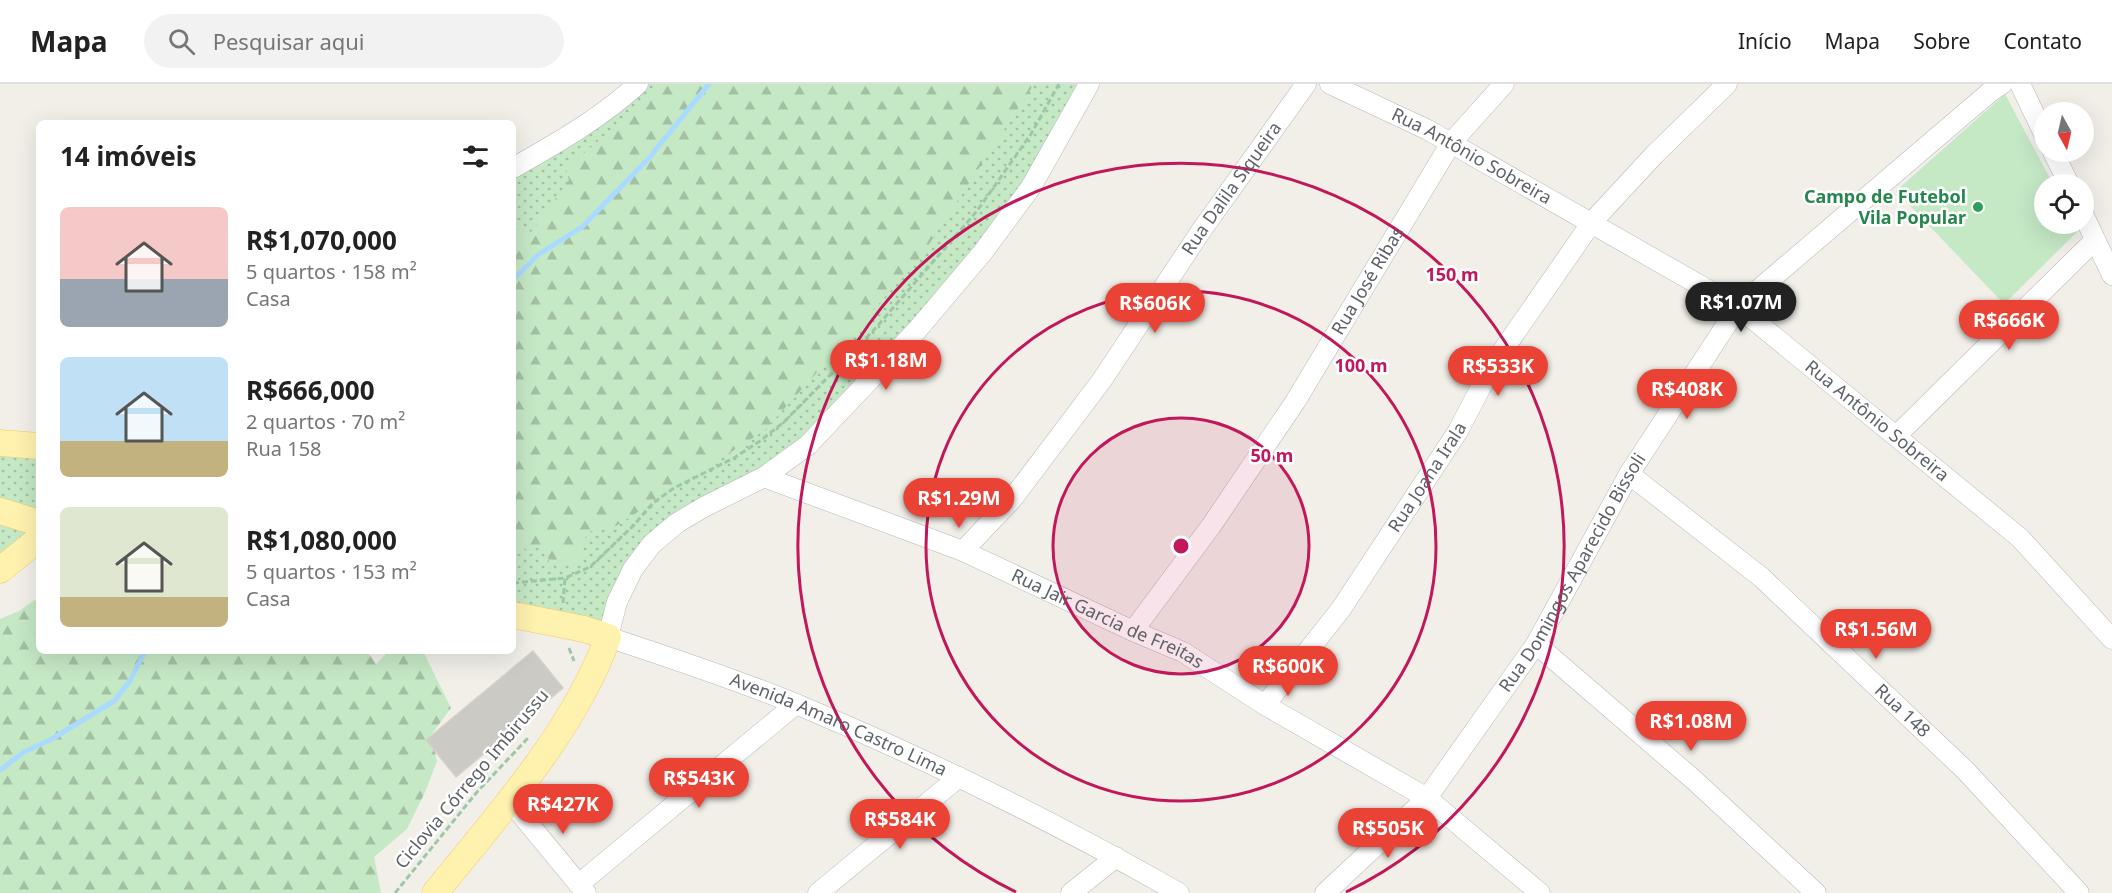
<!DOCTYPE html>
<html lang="pt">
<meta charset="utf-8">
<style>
body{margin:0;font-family:"Noto Sans",sans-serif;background:#f2f2f2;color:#222;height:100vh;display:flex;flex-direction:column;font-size:22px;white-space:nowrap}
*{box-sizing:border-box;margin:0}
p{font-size:20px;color:#767676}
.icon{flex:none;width:33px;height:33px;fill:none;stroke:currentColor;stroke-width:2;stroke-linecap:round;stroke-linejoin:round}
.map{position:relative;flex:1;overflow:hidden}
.panel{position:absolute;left:36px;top:36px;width:480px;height:534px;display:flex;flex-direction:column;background:#fff;border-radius:9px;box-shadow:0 6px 24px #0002}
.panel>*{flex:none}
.needle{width:39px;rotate:172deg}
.fabs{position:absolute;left:2034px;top:18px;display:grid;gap:12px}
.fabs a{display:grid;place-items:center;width:60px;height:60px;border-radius:50%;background:#fff;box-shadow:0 6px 24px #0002;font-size:30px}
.price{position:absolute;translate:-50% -51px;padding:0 14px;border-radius:21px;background:#ea4335;color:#fff;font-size:20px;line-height:39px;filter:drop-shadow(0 2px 3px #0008)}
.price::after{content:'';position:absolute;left:50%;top:36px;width:18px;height:14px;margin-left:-9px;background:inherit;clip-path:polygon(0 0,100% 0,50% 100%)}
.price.active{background:#222;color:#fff}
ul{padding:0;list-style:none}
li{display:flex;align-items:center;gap:18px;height:150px;padding:0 24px}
li span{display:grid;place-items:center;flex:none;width:168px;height:120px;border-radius:9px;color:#555}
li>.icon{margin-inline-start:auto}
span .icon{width:72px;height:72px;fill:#fffc;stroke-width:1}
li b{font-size:26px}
h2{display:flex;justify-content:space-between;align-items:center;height:72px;padding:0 24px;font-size:26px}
header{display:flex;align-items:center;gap:36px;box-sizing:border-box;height:84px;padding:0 30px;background:#fff;border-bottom:2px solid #e0e0e0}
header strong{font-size:28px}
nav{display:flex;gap:33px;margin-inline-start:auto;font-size:21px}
.search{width:420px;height:54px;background:#f2f2f2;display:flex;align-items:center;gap:15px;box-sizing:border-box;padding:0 21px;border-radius:33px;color:#767676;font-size:22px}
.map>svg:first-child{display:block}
.grass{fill:url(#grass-dots)}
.forest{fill:url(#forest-firs)}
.pitch{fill:#c5e8c5}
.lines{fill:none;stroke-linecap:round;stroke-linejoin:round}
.stream{stroke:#aadaff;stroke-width:5}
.building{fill:#cccac5;stroke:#d6d1c6;stroke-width:1.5}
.minor-casing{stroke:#b5b8bc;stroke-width:21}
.major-casing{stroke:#f2c960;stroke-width:27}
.path{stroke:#9cc7a9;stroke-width:3;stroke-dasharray:6 3;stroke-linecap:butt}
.minor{stroke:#fff;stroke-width:20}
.major{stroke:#fff2af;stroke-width:26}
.ring{fill:none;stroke:#c2185b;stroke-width:3}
.leisure-dot{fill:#2e9e5b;stroke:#fff;stroke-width:2}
.labels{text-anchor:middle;stroke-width:5;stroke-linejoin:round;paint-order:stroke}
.street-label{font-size:18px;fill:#5f6368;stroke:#fff}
.leisure-label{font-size:18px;font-weight:bold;fill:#27864d;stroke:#fff;text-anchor:end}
.centre{fill:#c2185b;stroke:#fff;stroke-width:3}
.ring-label{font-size:18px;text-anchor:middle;font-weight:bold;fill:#c2185b;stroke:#fff;stroke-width:5;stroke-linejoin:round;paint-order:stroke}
</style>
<header>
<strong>Mapa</strong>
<div class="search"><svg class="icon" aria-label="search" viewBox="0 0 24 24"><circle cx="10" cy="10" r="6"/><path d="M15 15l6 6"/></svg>Pesquisar aqui</div>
<nav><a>Início</a><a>Mapa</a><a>Sobre</a><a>Contato</a></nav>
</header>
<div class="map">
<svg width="2112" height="809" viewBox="0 0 2112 809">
<defs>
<pattern id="grass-dots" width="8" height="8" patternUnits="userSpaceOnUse" patternTransform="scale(1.5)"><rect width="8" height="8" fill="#c5e8c5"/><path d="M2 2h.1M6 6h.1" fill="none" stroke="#a3c0a4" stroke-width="1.8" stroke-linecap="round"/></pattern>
<pattern id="forest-firs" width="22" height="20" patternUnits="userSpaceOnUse" patternTransform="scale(1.5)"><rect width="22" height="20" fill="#c5e8c5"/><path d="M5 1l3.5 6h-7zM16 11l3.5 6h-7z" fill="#a3c0a4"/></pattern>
</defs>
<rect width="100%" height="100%" fill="#f1efe8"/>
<!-- grass -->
<path class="grass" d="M633,0H1089L1036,93L814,351L658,450L609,540L513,520V78Z
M0,371L39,374V450L0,479Z"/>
<!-- forest -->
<path class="forest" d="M663,0H1034L920,174L765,346L616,442L587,448L579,477L564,483L549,479L547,463L513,466V145L531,148L569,96L566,85Z
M39,513V567H367L376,580L389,567H423L451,624L431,651L437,677L426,706L407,745L374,773L381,809H0V535L19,527Z"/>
<!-- pitch -->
<path class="pitch" d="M2005,10L2053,100H2044V140H2073L2077,148L2004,220L1896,107Z"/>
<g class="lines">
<!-- stream -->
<path class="stream" d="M513,196L539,170L582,143L649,74L709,0
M0,686L24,668L52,655L114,617L130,597L145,567"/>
</g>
<!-- building -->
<path class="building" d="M533,567L563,604L456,693L426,656Z"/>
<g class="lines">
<!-- minor casing -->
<g class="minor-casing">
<g id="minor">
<path id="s1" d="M1089,0L1031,103L983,168L918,245L808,361L764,393L704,423L677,439L652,460L633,485L617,518L608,553C671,574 735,595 796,620C927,675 1055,738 1179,809"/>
<path id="s2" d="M1330,0L1428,46L1738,223L2020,454L2112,555"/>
<path d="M2020,0L2044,50"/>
<path d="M2053,68L2069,100"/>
<path d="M513,84C557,59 601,34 638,0"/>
<path d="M2084,132L2112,191"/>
<path d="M1897,351L2095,156"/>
<path id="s3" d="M1629,390L1761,493L1965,686L2079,809"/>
<path id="s4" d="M764,393L963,467L1133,547L1183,568L1265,621L1427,714L1540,809"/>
<path id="s5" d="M963,467L1013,414L1102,296L1201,147L1306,0"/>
<path id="s6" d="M1133,547L1211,442L1295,318L1451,59L1504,0"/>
<path d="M1536,560L1694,696L1816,809"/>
<path id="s7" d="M1265,621L1341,525L1458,347L1492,282L1592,138L1655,70L1727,0"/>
<path d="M510,717L586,809"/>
<path d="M579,800L796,620"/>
<path d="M818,809L959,693"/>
<path d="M1071,809L1116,773"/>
<path id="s8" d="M1325,809L1427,714L1536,560L1629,390L1738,223L1990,8L2002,0"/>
</g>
</g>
<!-- major casing -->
<g class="major-casing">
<path id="major" d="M0,359L39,362
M0,427L39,439
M0,486L39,455
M435,809C498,731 574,647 608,553L584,545L513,531"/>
</g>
<!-- path -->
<path class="path" d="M513,499L565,494L590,483L632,443L653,419L674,404L734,374L760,357L784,338L873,247L977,127L1031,50L1059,0
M563,519L565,494
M569,564L574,577
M395,809L477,708L528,654"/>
<!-- minor -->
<use href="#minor" class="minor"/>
<!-- major -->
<use href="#major" class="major"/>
</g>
<!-- distance rings -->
<circle cx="1181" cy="462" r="128" fill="#c2185b" fill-opacity=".12"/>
<g class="ring">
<circle cx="1181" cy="462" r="128"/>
<circle cx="1181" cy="462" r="255"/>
<path d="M1016 808A383 383 0 1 1 1346 808"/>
</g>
<!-- markers -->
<circle class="leisure-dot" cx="1978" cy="123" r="6"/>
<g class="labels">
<!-- street labels -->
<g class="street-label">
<text dy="6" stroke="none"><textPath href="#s2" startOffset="159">Rua Antônio Sobreira</textPath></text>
<text dy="6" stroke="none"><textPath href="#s5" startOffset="452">Rua Dalila Siqueira</textPath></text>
<text dy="6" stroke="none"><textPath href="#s6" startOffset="422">Rua José Ribas</textPath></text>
<text dy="6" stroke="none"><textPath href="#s2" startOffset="645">Rua Antônio Sobreira</textPath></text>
<text dy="6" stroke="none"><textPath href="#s7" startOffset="280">Rua Joana Irala</textPath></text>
<text dy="6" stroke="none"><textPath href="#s8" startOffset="408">Rua Domingos Aparecido Bissoli</textPath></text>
<text dy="6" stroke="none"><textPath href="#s4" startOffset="372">Rua Jair Garcia de Freitas</textPath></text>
<text dy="6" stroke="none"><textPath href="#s3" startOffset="362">Rua 148</textPath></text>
<text dy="6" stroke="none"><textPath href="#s1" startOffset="996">Avenida Amaro Castro Lima</textPath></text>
<text transform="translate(472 695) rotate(-50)" y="6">Ciclovia Córrego Imbirussu</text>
</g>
<!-- leisure labels -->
<g class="leisure-label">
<text x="1966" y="119">Campo de Futebol<tspan x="1966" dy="21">Vila Popular</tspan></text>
</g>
</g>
<circle cx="1181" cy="462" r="9" class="centre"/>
<g class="ring-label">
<text x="1452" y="197">150 m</text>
<text x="1361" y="288">100 m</text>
<text x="1272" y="378">50 m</text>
</g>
</svg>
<div class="fabs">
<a><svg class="needle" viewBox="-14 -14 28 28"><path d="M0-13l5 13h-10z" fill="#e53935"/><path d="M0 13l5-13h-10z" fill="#767676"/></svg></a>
<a><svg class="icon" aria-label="locate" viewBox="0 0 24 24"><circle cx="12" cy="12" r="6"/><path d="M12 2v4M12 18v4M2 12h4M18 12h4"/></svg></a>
</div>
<b class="price active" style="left:1741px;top:249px">R$1.07M</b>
<b class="price" style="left:1155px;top:250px">R$606K</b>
<b class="price" style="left:2009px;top:267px">R$666K</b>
<b class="price" style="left:886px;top:307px">R$1.18M</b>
<b class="price" style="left:1498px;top:313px">R$533K</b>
<b class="price" style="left:1687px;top:336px">R$408K</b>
<b class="price" style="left:959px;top:445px">R$1.29M</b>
<b class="price" style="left:1876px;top:576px">R$1.56M</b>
<b class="price" style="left:1288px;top:613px">R$600K</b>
<b class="price" style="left:1691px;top:668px">R$1.08M</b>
<b class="price" style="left:699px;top:725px">R$543K</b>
<b class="price" style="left:563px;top:751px">R$427K</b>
<b class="price" style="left:900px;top:766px">R$584K</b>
<b class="price" style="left:1388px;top:775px">R$505K</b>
<section class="panel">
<h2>14 imóveis<svg class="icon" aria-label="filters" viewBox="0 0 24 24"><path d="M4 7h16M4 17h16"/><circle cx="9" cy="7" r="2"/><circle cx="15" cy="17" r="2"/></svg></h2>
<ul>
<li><span style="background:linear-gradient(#f6c9c9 60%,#9aa5b1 0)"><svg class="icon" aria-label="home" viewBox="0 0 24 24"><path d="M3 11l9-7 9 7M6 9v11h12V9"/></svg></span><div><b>R$1,070,000</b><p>5 quartos · 158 m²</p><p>Casa</p></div></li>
<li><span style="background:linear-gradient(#bfe0f5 70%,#c2b280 0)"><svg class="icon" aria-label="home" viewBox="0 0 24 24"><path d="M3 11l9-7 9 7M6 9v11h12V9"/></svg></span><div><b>R$666,000</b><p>2 quartos · 70 m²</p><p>Rua 158</p></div></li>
<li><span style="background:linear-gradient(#dfe7d0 75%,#c2b280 0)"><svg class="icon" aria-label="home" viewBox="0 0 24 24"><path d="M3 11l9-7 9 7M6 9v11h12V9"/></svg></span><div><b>R$1,080,000</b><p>5 quartos · 153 m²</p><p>Casa</p></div></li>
</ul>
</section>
</div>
